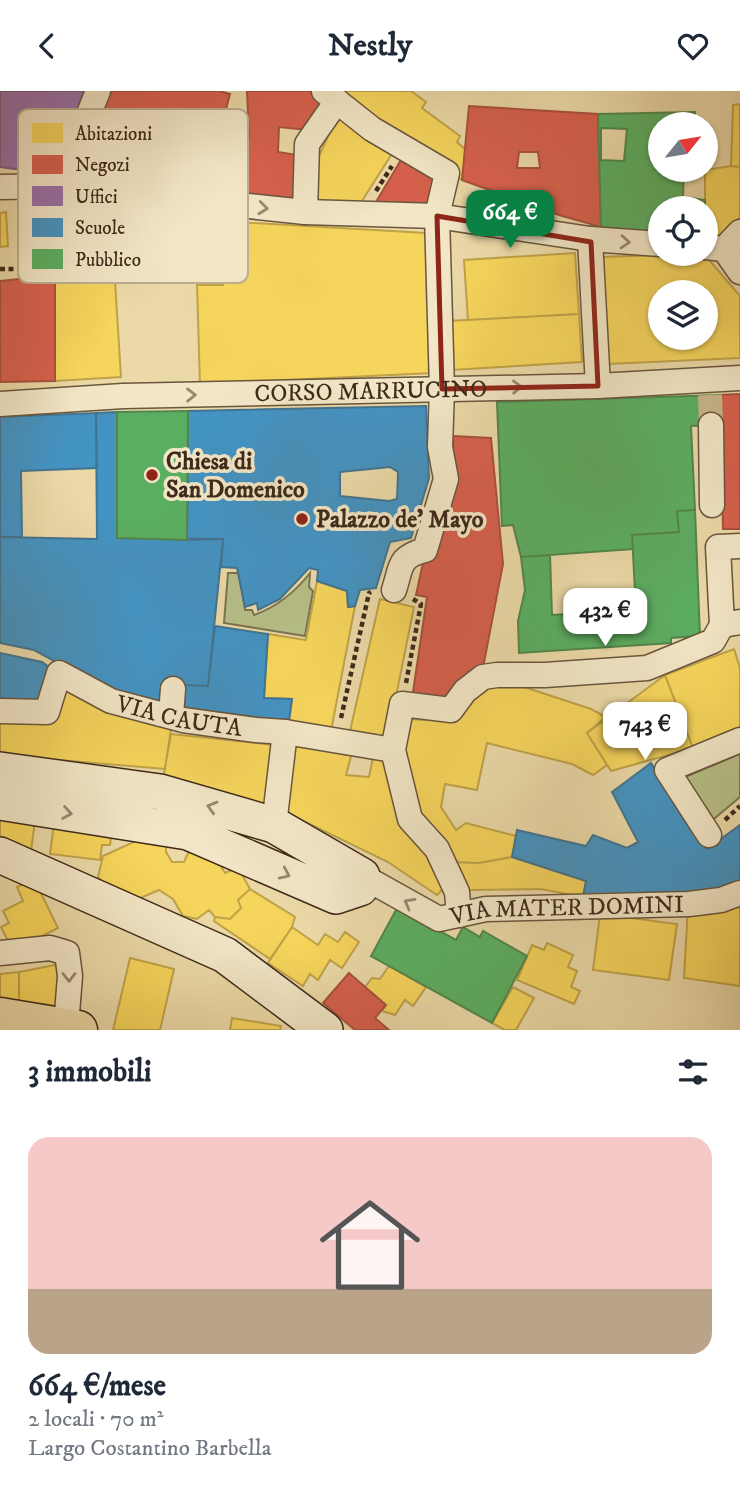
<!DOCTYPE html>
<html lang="it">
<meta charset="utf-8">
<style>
body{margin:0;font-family:"IM FELL DW Pica",serif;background:#f2f2f3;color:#1f2937;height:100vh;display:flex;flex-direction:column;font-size:26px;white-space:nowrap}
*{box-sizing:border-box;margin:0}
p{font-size:23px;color:#747a83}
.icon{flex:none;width:38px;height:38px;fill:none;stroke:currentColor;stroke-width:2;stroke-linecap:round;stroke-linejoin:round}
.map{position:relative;height:939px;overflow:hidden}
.details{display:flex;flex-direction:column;background:#fff;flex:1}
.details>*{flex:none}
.needle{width:46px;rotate:60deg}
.buttons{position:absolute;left:648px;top:21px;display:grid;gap:14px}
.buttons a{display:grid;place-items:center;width:70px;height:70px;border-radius:50%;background:#fff;box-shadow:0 2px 5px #0004;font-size:35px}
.price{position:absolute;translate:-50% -60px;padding:0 16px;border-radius:14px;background:#fff;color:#222;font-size:23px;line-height:46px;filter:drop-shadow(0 2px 4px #0008)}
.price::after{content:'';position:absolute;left:50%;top:42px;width:21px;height:16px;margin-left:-10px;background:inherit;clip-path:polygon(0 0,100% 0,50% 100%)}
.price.active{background:#0b8043;color:#fff}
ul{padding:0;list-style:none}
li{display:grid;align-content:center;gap:14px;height:371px;padding:0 28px}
li span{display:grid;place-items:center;height:217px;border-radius:21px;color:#555}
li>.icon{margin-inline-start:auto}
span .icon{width:126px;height:126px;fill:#fffc;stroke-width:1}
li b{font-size:30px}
h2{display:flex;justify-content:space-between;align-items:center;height:84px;padding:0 28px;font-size:30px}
header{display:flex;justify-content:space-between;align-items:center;height:91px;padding:0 28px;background:#fff;font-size:32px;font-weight:700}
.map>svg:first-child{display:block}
.green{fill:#b7bf88;stroke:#7a7451;stroke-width:2}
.homes{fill:#f6d55c;stroke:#bfa248;stroke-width:2;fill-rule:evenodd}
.shops{fill:#d6604d;stroke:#a8503e;stroke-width:2;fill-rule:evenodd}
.offices{fill:#9970ab;stroke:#7e5b80;stroke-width:2}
.schools{fill:#4393c3;stroke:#427490;stroke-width:2;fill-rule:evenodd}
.public{fill:#5aae61;stroke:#52864c;stroke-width:2;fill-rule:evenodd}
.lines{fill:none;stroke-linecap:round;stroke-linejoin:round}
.street-tunnel{stroke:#c8b68b;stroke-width:24;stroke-dasharray:24 12;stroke-linecap:butt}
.street-casing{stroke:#69563d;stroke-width:27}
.secondary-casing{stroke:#3e2a1a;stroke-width:38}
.primary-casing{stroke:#3e2a1a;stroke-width:41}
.path{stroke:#3e2a1a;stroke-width:4.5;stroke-dasharray:5 3.5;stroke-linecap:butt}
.street{stroke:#f2e6c6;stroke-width:24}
.secondary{stroke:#f2e6c6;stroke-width:35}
.primary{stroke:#ebd9a7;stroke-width:38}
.oneway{stroke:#988870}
.marked{fill:none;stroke:#8f2418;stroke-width:5;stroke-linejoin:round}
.poi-dot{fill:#8f2418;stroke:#f2e6c6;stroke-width:2.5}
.labels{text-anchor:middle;stroke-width:7;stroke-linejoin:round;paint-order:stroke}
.street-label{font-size:24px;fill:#3e2a1a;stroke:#f2e6c6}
.poi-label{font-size:24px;font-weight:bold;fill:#3e2a1a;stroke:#f2e6c6;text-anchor:start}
.key{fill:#f2e6c6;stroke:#bcae92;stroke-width:2}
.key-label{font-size:19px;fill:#3e2a1a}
</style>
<header><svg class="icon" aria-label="back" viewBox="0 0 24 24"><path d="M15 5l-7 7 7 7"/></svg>Nestly<svg class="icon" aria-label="heart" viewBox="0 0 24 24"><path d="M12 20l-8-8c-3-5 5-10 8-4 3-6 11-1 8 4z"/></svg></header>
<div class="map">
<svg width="740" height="939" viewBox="0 0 740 939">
<rect width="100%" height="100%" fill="#ebd9a7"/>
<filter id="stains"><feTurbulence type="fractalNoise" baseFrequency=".00286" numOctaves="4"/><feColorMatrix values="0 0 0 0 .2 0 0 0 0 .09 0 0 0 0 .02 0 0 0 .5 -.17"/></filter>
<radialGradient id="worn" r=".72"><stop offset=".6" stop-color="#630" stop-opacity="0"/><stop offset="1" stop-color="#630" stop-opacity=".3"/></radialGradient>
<!-- green -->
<path class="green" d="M228,482H239L245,519H252L254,524C277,516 295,501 310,482L309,496L313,500L305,545L224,532Z
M740,663V706L708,733L685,686Z"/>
<!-- homes -->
<path class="homes" d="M343,0H411L426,11L422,17L460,45L457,51L466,59L462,89L395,42Z
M740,13V76L731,75L733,14Z
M339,21L393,61L360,113L313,110L319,65Z
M731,75L740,76V126L728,144L705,146V79Z
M6,121L8,155L0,156V122Z
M219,130L426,142L433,282L200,293L197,194H223Z
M575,162L579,223L468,229L464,169Z
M687,163H704L740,205V267L608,273L602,166ZM660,201H705V247H660Z
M55,184L115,191L121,286L55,290Z
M579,223L582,271L451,279L447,230Z
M317,490L347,500L348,516L355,515L331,640L289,630L292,608L264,607L268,543L306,549Z
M380,508L414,516L387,650L350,640Z
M734,558L740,577V642L693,657L665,584Z
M665,584L693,657L611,680L587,642Z
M494,591L521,595L591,618L606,626L587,642L607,674L593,684L572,673L487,652L477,699L445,693L441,716L456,739L466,732L516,745L512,766L479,772L453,771L416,719L400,669L409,628L426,629V621Z
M65,596L172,631L165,678L0,664V627Z
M171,643L274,654L264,717L163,688Z
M294,650L353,658L346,684L369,686L373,666L391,671L403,739L433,763L446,795L437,804L388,771L285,721Z
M0,723L35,730L31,760L0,751Z
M54,732L112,739L110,754H102L100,769L50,763Z
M140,748L166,754V761L172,771H184L190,758L212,760L225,782L238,776L250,798L238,809L241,817L230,828L215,826L209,819L197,828L183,825L173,808L159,799L138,808L108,797L98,786L103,765Z
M512,766L586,790L583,806L541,798L467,799L453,771L479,772Z
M34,788L58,837L13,860L1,836L9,832L3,820L23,810L17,796Z
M250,798L295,826L292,836L270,868L214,830L215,826L230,828L241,817L238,809Z
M740,807V895L684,887L688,815Z
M600,823L677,833L669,889L593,879Z
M292,836L318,854L325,843L338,851L345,841L359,851L342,877L330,869L318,889L310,883L303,895L268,872Z
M547,852L573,864L568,876L577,880L571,896L580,900L574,913L517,889L532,854L544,859Z
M130,867L174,878L160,939H113Z
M60,873L57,915L19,910V881Z
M389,875L426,896L413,915L405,909L395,924L382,920L386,914L365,896L372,887L380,888Z
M19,881V910L0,916V883Z
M513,896L534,907L516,939H505L492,932Z
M232,927L281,935L280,939H230Z"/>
<!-- shops -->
<path class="shops" d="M110,0H219L230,3L219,45L249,46L247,0H314L326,9L308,39L279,36L278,61L304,65L299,108L207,103L206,84L80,73Z
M469,15L598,23L601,136L559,124L462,89ZM519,61H538L540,77H517Z
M402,67L442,90L431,118L373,116Z
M55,184V290L0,291V190Z
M740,303V438H723L720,304Z
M453,345L491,347L503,473L482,582L468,581L457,605L412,608L427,506L416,504L424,467L436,465L454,387Z
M349,882L386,914L375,927L389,939H355L323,912Z"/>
<!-- offices -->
<path class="offices" d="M0,0H92L53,83L0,76Z"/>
<!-- schools -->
<path class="schools" d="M426,315L429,387L411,447L390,451L376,497L360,499L355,515L348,516L347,500L317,490L318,479L309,477L280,508L258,519L257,512L245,516L237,477L221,476L223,448L187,449L188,320ZM390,376L398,381L397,408L389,410L340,405V381Z
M117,321V447L223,448L208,595L163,593V616L112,601L34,559L0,552V446L97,448L96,322Z
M96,322L97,377L21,380L22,446H0V326Z
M215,535L268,543L264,607L292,608L289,630L179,619L183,594L208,595Z
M0,562L42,571L54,580L44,614L0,613Z
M651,672L707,758L740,734V797L735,800L583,806L586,790L512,766L517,739L586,755L593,744L627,757L638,751L612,701Z"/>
<!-- public -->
<path class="public" d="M695,21L694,33H660V79H684L683,106L705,109V117H660V142L601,136L598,23ZM601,37L627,38L624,70L601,69Z
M720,304L721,334L691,335L695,419L677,420L679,441L632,444L633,458L521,466L513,434L502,435L497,311Z
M188,320L187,449L117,447V321Z
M695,419L700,545L671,547V552L519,562L518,530L525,499L521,466L550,464L552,524L636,519L632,444L679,441L677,420Z
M397,817L456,849L463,836L480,846L483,840L527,865L492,932L371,865Z"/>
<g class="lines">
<!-- street-tunnel -->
<path class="street-tunnel" d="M710,304L711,334"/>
<!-- street casing -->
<g class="street-casing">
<g id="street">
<path d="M324,0L372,38L447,82L437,125L442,298L440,356L446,388L425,459C398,466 402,475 394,499"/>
<path d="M33,95L39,171L115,179"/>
<path d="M60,95L98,0"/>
<path d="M0,96L60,95L305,121L437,125L590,148L660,153"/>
<path d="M305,121L307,53L337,10"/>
<path d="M590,148L598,295"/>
<path d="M705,156L724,158L740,181"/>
<path d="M724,158L740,141"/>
<path id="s1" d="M0,313L123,305L598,295L740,287"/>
<path d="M711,334L712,414"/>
<path d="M740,455L718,456L722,534L740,531"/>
<path id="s2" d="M0,620L47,621L59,582L111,610L183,629L256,639L285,641L393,659"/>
<path d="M171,624L173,598"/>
<path d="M274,734L285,641"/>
<path d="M709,744L667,679L740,649"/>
<path id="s3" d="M362,785L439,828L486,818L689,813L721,809L740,802"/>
<path d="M459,824L457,801L437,758L410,728L393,659L402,613L451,619L465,600L483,586L497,584H545L647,577L713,550L722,534"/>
<path d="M0,862L50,857L67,862L70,885L66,935"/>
</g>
</g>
<!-- secondary casing -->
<g class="secondary-casing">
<path id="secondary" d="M0,679L160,701L274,734L362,785L360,797L336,805L188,741L0,711
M0,764L225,864L325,939"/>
</g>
<!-- primary casing -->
<g class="primary-casing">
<path id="primary" d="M0,926L78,939"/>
</g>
<!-- path -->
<path class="path" d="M376,100L392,75
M0,178H19
M406,592L421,513L413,508
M341,627L369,502L371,501
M725,729L740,715"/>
<!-- street -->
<use href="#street" class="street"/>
<!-- secondary -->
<use href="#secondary" class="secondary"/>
<!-- primary -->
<use href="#primary" class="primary"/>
</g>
<!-- one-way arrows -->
<defs><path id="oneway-chevron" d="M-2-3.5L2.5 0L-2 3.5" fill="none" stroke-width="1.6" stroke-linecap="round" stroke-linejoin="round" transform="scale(1.75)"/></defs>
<g class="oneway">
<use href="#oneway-chevron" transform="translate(263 117) rotate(6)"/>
<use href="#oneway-chevron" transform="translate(625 151) rotate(4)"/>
<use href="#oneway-chevron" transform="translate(517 296) rotate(-1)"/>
<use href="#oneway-chevron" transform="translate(191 304) rotate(-1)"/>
<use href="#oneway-chevron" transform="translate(212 716) rotate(-164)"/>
<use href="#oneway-chevron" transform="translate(67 722) rotate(9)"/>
<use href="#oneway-chevron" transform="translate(285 783) rotate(24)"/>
<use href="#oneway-chevron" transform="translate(409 812) rotate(-151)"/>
<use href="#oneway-chevron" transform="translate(69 886) rotate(90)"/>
</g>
<!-- marked area -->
<path class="marked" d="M437,125L591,151L598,295L442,298Z"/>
<!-- markers -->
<g class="poi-dot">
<circle cx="152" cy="384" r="7"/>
<circle cx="302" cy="428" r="7"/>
</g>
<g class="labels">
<!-- street labels -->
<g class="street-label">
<text dy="8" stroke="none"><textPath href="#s1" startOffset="371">CORSO MARRUCINO</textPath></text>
<text dy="8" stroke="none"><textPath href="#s2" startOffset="217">VIA CAUTA</textPath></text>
<text dy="8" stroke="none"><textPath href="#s3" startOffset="217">VIA MATER DOMINI</textPath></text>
</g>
<!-- poi labels -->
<g class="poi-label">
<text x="166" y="378">Chiesa di<tspan x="166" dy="28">San Domenico</tspan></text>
<text x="316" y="436">Palazzo de' Mayo</text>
</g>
</g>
<!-- legend -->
<rect x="18" y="18" width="230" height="174" rx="10" class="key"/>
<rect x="32" y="32" width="31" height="20" fill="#f6d55c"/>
<rect x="32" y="64" width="31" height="19" fill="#d6604d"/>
<rect x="32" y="95" width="31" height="20" fill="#9970ab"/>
<rect x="32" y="127" width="31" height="19" fill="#4393c3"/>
<rect x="32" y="158" width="31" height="20" fill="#5aae61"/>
<g class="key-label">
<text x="75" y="49">Abitazioni</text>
<text x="75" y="80">Negozi</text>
<text x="75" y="112">Uffici</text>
<text x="75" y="143">Scuole</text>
<text x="75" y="175">Pubblico</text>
</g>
<rect width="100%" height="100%" filter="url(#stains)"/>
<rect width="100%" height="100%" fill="url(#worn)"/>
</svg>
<div class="buttons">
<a><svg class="needle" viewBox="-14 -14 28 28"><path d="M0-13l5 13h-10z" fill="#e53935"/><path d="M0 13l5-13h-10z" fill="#747a83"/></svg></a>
<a><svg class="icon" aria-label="locate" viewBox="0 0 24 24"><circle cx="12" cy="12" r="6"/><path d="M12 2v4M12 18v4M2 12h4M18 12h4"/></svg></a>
<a><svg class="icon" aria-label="layers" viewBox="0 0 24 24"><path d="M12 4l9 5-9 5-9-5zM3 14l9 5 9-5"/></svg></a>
</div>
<b class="price active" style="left:510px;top:159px">664 €</b>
<b class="price" style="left:605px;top:557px">432 €</b>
<b class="price" style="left:645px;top:671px">743 €</b>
</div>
<section class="details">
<h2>3 immobili<svg class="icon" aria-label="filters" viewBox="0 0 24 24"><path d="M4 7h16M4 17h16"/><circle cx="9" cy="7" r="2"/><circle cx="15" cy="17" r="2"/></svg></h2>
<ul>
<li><span style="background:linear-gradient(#f6c9c9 70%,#b9a48a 0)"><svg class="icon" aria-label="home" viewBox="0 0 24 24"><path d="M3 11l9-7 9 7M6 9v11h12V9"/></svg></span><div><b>664 €/mese</b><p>2 locali · 70 m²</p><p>Largo Costantino Barbella</p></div></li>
</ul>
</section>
